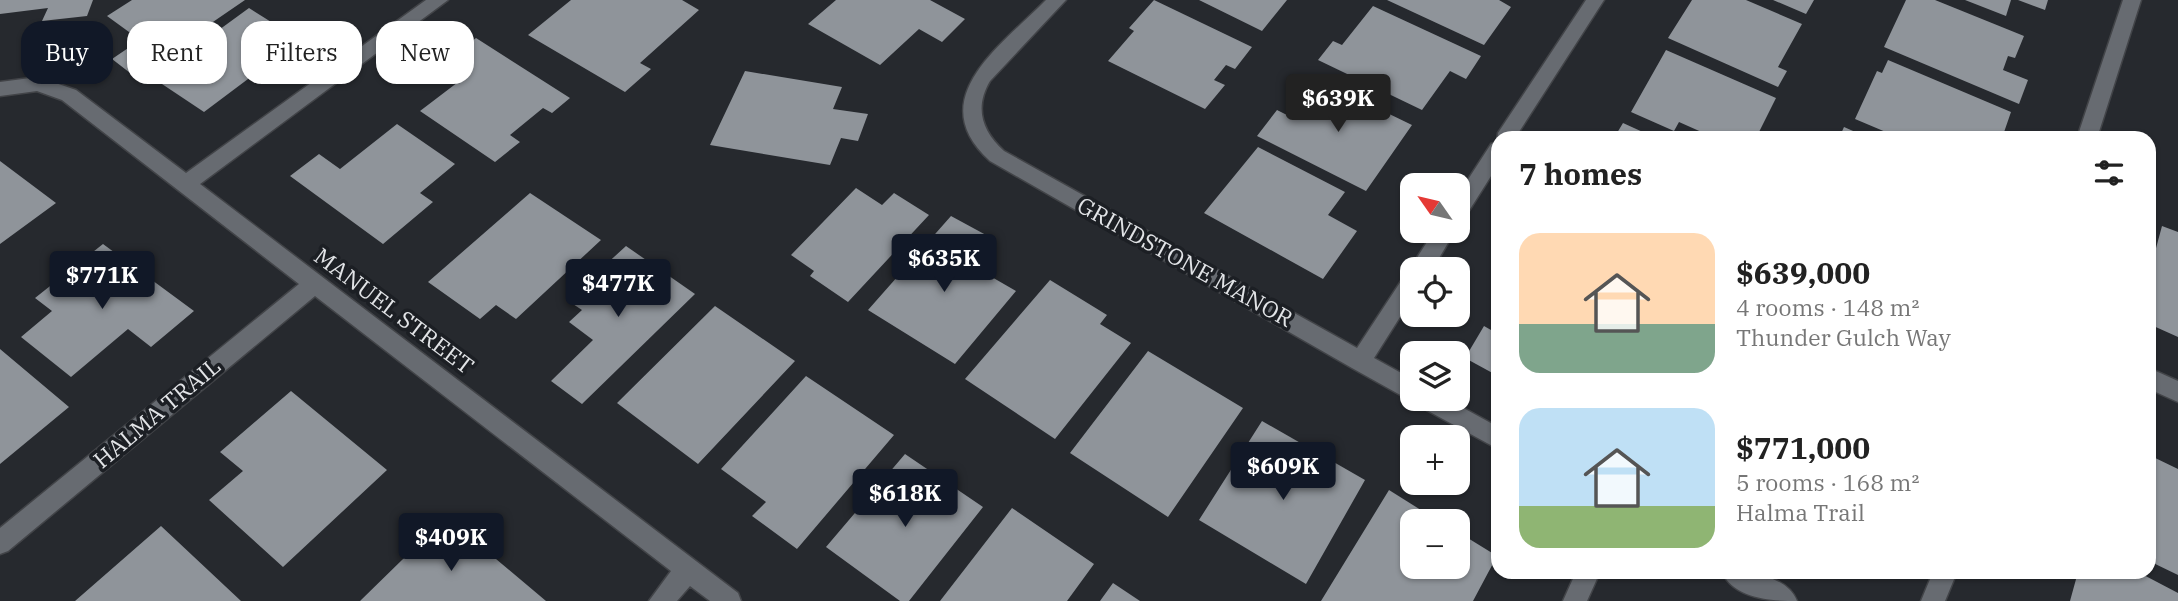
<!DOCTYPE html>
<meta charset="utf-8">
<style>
body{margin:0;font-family:"IBM Plex Serif",serif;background:#f6f6f6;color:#222;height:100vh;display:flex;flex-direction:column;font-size:26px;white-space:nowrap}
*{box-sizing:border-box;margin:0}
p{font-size:23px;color:#767676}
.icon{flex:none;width:38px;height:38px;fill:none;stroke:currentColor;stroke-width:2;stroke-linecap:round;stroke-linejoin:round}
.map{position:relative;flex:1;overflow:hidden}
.side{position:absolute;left:1491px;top:131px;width:665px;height:448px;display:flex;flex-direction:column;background:#fff;border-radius:21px;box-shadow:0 2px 5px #0004}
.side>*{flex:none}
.guide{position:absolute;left:21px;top:21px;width:665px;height:63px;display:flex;gap:14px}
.needle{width:46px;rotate:304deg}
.fabs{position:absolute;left:1400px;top:173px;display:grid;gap:14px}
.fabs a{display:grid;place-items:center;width:70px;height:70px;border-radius:14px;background:#fff;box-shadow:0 2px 5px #0004;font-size:35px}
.price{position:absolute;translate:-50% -60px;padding:0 16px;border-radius:7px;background:#111827;color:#fff;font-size:23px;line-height:46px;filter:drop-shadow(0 2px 4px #0008)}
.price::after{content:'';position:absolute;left:50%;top:42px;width:21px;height:16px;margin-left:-10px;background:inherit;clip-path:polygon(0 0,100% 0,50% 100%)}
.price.selected{background:#222;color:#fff}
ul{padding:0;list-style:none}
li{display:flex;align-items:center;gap:21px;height:175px;padding:0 28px}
li span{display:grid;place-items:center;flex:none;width:196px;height:140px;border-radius:21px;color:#555}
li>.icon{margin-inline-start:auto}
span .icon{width:84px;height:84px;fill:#fffc;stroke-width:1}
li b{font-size:30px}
h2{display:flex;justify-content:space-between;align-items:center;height:84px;padding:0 28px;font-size:30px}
.tag{padding:0 24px;border-radius:21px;background:#fff;box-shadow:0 2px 5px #0004;font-size:24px;line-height:63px}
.tag.selected{background:#111827;color:#fff}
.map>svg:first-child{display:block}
.building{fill:#8f949a}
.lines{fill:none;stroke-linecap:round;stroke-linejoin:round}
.street-casing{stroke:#424448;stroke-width:3}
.street{fill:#676b71;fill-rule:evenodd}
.labels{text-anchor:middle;stroke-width:7;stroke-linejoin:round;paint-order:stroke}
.street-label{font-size:23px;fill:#e2e4e7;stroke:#1c1f24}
</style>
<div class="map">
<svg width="2178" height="601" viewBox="0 0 2178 601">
<rect width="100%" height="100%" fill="#26292e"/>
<!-- building -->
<path class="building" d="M0,0H93L87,16L42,21L48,8L0,14Z
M132,0H245L134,76L112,59L140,40L107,16Z
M571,0H682L699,10L640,63L651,69L625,92L528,35Z
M836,0H930L965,19L942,42L919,29L880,65L808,24Z
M1154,0L1252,47L1235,69L1226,65L1214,80L1225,85L1205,109L1108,61L1134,31L1129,28Z
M1199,0H1287L1262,31Z
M1387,0H1499L1511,7L1484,45Z
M1692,0H1746L1802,24L1778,67L1787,71L1778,87L1668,38Z
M1773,0H1814L1806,14Z
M1906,0H1935L2024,36L2015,58L2008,56L2003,70L2028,80L2019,104L1884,47Z
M1965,0H2011L2006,16Z
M2018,0H2048L2045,10Z
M1373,6L1481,56L1466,79L1450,71L1422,110L1318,60L1333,41L1342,45Z
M249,8L300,40L204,112L153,78Z
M476,38L570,98L552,113L543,108L510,135L520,142L495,162L420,111L466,76L444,62Z
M1666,50L1776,98L1756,138H1715L1679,122L1674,131L1631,112Z
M1888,60L2011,112L2002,138H1900L1855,119L1877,71L1882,73Z
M745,71L842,87L833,109L868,114L858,141L841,138L830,165L710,145Z
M1317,79L1412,125L1366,191L1257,136L1277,110L1289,116Z
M1623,123L1656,138H1614Z
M397,124L455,164L420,193L433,202L383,244L290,176L319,154L340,169Z
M1844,127L1869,138H1839Z
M1258,147L1345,192L1328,215L1357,231L1323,279L1204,213Z
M0,161L56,203L0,244Z
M856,188L882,205L894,193L929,215L848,302L810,276L814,271L791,255Z
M530,193L601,240L516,319L496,305L480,319L428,282Z
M951,216L986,235L964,261L1016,291L955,364L868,310Z
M2162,226L2178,232V337L2149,324V274Z
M103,244L194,311L151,347L128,329L71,377L21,337L52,311L35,298Z
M626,246L695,294L582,404L551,381L593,340L569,322L582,310L567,300Z
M1050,280L1107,315L1100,324L1131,343L1055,439L965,379Z
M715,306L795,361L698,464L617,403Z
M1484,326L1498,334V376L1465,358Z
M0,349L69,407L0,464Z
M1148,351L1243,408L1168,517L1070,453Z
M806,376L894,435L797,549L752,516L766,502L721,469Z
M291,391L387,470L283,567L209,500L243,471L220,452Z
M1262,421L1365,480L1306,584L1199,520Z
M905,454L983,507L909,601H900L826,547Z
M2149,455L2178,469V575L2149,561Z
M1389,490L1440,522H1412V567H1458V532L1497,556L1473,601H1321Z
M1012,508L1094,564L1067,601H940Z
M446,517L546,601H360Z
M161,526L241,601H75Z
M2078,572H2138L2178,593V601H2070Z
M1113,583L1140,601H1100Z"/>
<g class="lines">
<!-- street casing -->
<g class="street-casing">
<path id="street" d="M426,0H448L200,184L738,593L741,601H710L690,586L677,601H649L671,571L315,296L8,551L0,554V528L299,284L62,100L37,91L0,96V82L38,77L76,90L186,173Z
M1046,0H1066L990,81C974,108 982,131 1004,151L1357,348L1405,275L1411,273L1413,264L1434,231H1455L1432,270H1412V298L1374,358L1412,379L1414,399L1404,397L1352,368L990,161C921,99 1002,45 1046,0Z
M1586,0H1604L1515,138H1498V165L1465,217L1458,219V195L1491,144L1497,142L1498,133Z
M2123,0H2141L2097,138H2077Z
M2149,368L2178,381V402L2149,389Z
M1416,399H1447L1498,427V449L1419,406Z
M1576,572H1600L1587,601H1563Z
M1722,572C1747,572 1786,574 1797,601C1772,601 1734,599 1722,572Z
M1933,572H1957L1945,601H1921Z"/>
</g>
<!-- street -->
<use href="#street" class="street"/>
</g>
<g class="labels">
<!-- street labels -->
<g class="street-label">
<text transform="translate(1185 262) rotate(29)" y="8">GRINDSTONE MANOR</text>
<text transform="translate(394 311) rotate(37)" y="8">MANUEL STREET</text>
<text transform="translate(157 413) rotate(-40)" y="8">HALMA TRAIL</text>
</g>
</g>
</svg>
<div class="fabs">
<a><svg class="needle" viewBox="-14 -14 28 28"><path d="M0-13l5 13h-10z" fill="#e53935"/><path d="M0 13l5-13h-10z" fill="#767676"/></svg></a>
<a><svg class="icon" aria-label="locate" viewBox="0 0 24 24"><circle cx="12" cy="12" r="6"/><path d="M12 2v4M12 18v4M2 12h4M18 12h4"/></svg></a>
<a><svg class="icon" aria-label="layers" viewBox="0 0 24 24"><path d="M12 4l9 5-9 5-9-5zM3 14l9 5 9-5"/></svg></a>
<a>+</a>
<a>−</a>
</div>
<b class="price selected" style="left:1338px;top:134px">$639K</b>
<b class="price" style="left:944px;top:294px">$635K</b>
<b class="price" style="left:102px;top:311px">$771K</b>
<b class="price" style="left:618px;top:319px">$477K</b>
<b class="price" style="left:1283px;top:502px">$609K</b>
<b class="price" style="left:905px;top:529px">$618K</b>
<b class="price" style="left:451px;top:573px">$409K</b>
<div class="guide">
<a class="tag selected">Buy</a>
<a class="tag">Rent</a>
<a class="tag">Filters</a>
<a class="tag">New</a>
</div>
<section class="side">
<h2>7 homes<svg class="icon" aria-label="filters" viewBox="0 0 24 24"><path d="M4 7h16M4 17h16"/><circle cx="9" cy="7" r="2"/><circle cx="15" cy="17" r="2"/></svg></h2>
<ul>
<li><span style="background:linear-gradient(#ffd9b3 65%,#7fa58c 0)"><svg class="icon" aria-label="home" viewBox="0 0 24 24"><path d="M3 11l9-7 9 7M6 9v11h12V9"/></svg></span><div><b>$639,000</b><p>4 rooms · 148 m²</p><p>Thunder Gulch Way</p></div></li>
<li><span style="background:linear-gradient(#bfe0f5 70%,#8fb573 0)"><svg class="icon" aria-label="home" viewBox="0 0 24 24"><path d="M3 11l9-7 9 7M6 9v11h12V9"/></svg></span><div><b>$771,000</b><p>5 rooms · 168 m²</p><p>Halma Trail</p></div></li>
</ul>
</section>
</div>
